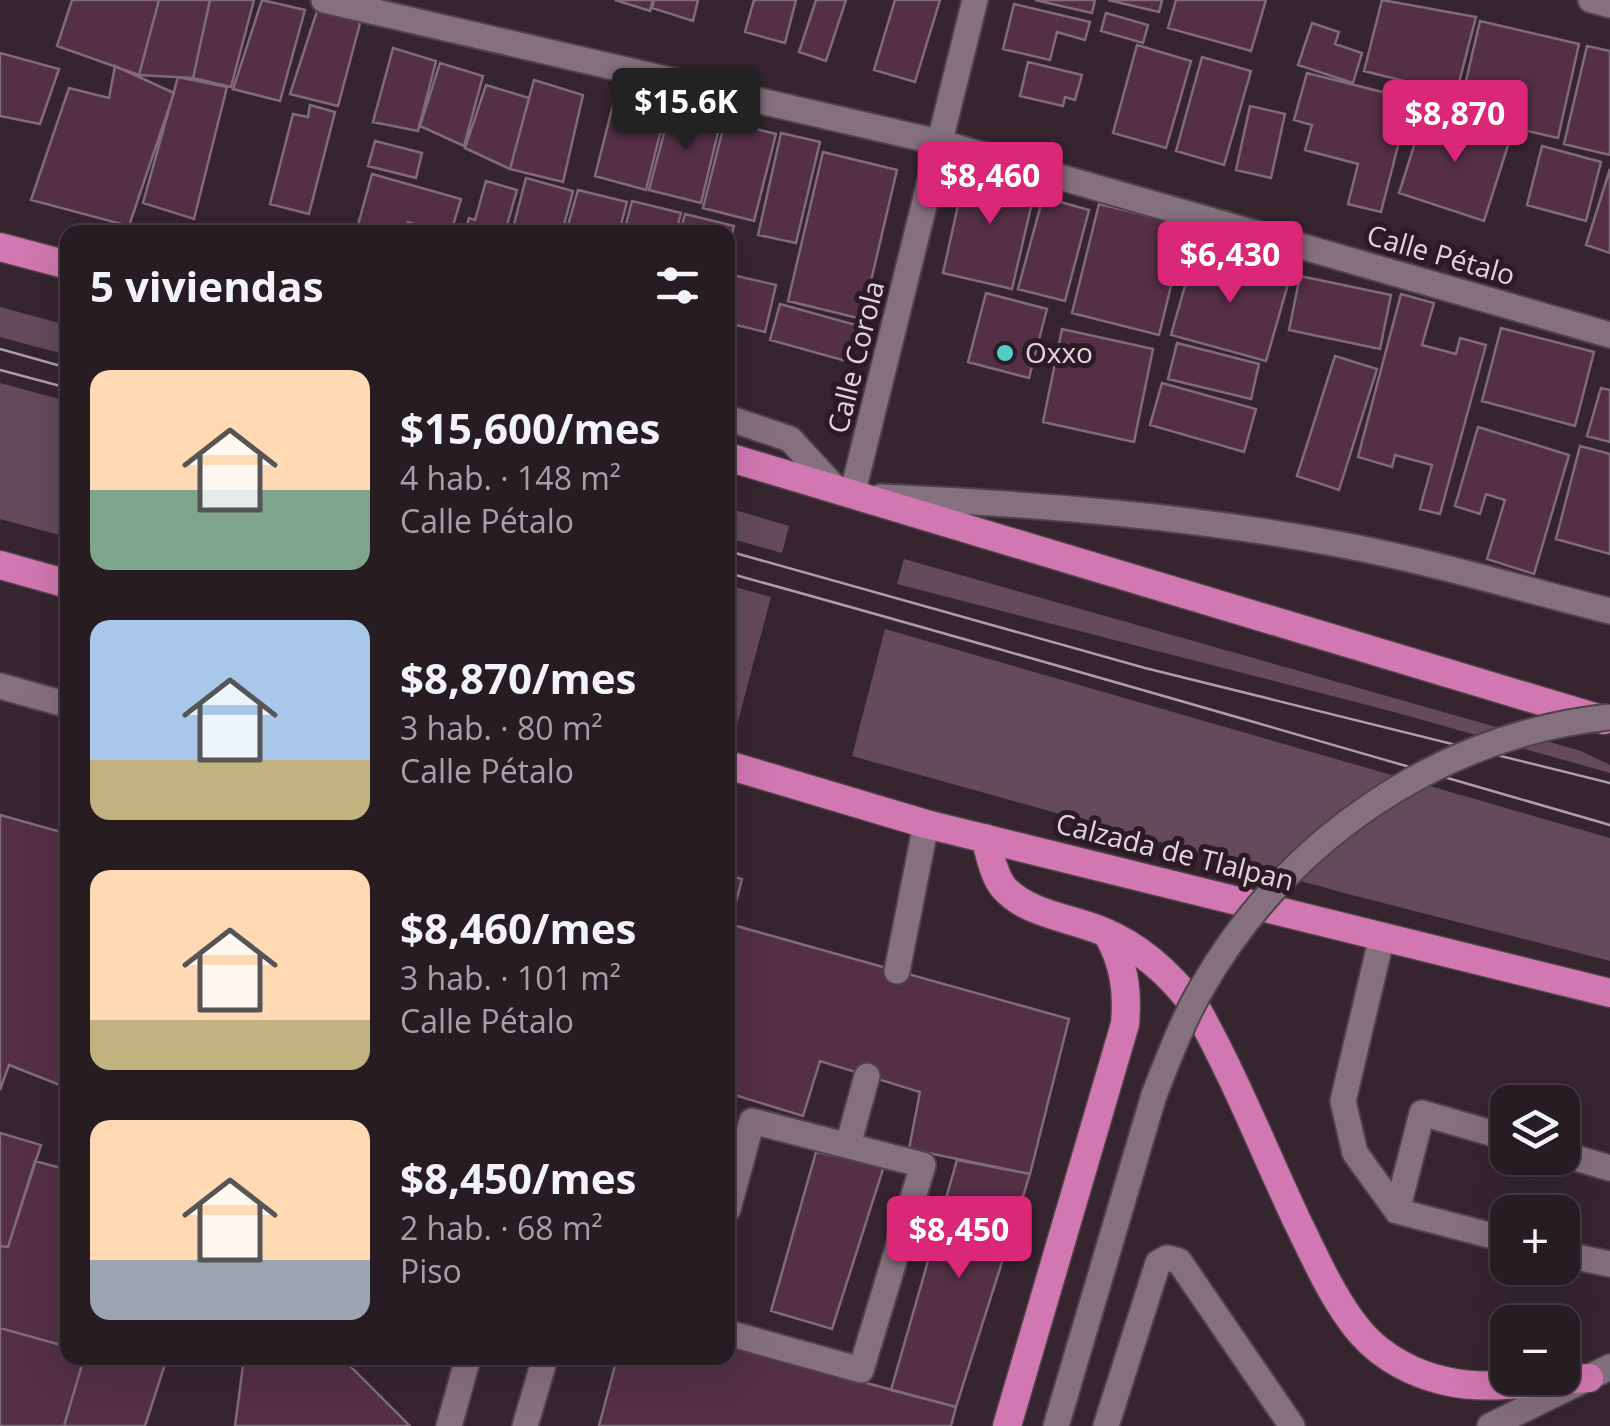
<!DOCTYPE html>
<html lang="es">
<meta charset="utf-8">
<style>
body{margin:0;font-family:"Open Sans",sans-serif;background:#30252b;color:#f1f3f6;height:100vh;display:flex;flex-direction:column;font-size:38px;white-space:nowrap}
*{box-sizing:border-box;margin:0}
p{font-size:32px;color:#a5a1a6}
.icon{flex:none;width:55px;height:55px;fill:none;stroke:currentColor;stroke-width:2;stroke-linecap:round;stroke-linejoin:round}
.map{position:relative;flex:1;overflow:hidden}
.panel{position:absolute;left:60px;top:225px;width:675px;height:1140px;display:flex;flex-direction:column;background:#281c23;border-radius:20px;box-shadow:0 10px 40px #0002,0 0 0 2px #443a41}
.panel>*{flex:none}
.tools{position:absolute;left:1490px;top:1085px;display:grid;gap:20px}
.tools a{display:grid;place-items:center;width:90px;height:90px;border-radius:20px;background:#281c23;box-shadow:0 10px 40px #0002,0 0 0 2px #443a41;font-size:50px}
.price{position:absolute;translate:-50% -85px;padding:0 22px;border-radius:10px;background:#db2777;color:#fff;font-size:32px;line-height:65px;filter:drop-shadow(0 2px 5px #0008)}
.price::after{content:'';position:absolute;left:50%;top:60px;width:30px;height:22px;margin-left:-15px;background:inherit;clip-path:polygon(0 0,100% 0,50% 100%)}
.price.selected{background:#222;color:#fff}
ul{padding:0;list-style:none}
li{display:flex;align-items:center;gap:30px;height:250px;padding:0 30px}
li span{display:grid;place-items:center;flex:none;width:280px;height:200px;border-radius:20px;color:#555}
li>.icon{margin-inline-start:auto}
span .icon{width:120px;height:120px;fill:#fffc;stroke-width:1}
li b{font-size:42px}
h2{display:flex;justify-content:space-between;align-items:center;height:120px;padding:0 30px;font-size:42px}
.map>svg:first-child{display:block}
.green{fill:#644a5a}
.building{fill:#542f46;stroke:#806b78;stroke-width:2.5}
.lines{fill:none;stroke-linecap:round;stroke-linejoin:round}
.service-casing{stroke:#50414a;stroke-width:29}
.minor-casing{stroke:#50414a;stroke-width:29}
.tertiary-casing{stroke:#50414a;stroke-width:29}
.secondary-casing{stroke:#50414a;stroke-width:29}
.trunk-casing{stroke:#50414a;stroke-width:31}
.service{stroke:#85707d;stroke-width:25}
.minor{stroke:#85707d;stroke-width:25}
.tertiary{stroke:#85707d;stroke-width:25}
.secondary{stroke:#85707d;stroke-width:25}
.trunk{stroke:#d177b1;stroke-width:28}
.tram{stroke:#ac9fa7;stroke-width:2.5}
.secondary-bridge-casing{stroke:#50414a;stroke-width:29;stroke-linecap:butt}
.secondary-bridge{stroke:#85707d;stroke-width:25}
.poi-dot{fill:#53cdc9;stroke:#2c1b25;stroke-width:4}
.labels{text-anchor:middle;stroke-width:10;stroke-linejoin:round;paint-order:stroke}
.street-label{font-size:28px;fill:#e1d5dc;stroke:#2c1b25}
.poi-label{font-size:28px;fill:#e1d5dc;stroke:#2c1b25;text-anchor:start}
</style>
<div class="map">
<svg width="1610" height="1426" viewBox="0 0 1610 1426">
<rect width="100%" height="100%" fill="#36252f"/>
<!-- green -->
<path class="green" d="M0,307L67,325V355L0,337Z
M0,383L67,401V537L0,519Z
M728,508L789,526L782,553L728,538Z
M904,559L1581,751L1610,765V773L1398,713L897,584Z
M728,585L771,597L737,725L728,722Z
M885,629L1610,838V961L1344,893L852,756Z"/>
<!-- building -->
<path class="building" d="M72,0H159L139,75L57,46Z
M159,0H210L193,78L139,75Z
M210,0H254L231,87L193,78Z
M262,0L305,10L280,101L233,89Z
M615,0H653L650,11Z
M654,0H698L693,21L652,8Z
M754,0H796L785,43L745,32Z
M816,0H846L826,61L799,52Z
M895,0H940L915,82L874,70Z
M1035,0H1095L1092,13Z
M1108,0H1162L1159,12Z
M1176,0H1266L1251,51L1168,28Z
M1382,0L1476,17L1456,94L1364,71Z
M1014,4L1090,22L1085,40L1057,32L1050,60L1003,49Z
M319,5L362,16L338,106L290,94Z
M1106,13L1148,25L1143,43L1101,31Z
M1480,21L1579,44L1558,138L1458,115Z
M1312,23L1339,32L1335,44L1362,53L1353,83L1298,65Z
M1137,45L1191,61L1166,148L1113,133Z
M1587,46L1610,51V155L1564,144Z
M393,48L436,61L418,131L373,122Z
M0,53L59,69L40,124L0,116Z
M1202,57L1251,71L1224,165L1176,151Z
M1028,62L1082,75L1075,100L1065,97L1063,106L1020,96Z
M440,63L483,76L464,146L420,126Z
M115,66L174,93L129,226L31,200L69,88L109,98Z
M1307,73L1410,99L1381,212L1348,204L1358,164L1305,150L1312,125L1294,120Z
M178,77L227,87L194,219L143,203Z
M534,80L583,95L563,182L510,169Z
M486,85L529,98L510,169L465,148Z
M617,89L668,102L646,190L595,176Z
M672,103L722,116L701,203L649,190Z
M310,105L335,112L309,214L270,204L293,114L308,117Z
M1250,106L1285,114L1271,178L1236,170Z
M1426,108L1511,136L1484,221L1399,193Z
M725,121L776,134L754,221L703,208Z
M781,133L820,142L796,243L758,235Z
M375,141L422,153L416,178L368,166Z
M1542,146L1601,162L1586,221L1527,205Z
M823,152L897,170L862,319L788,301Z
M967,165L1037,181L1012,289L943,273Z
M1610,169V253L1586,245Z
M372,174L461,199L451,232H423L424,227L408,222L405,232H356Z
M526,178L573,191L562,232H512Z
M486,181L517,190L505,232H465L469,218L475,220Z
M578,190L627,202L619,232H566Z
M1043,197L1089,210L1065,301L1018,289Z
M632,201L681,213L676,232H624Z
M1099,204L1186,225L1159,335L1072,313Z
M685,214L734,226L728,250V232H680Z
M1195,251L1290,277L1266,361L1171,335Z
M728,274L776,285L765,332L728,323Z
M1300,276L1391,295L1380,349L1289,330Z
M986,293L1047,309L1029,378L968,362Z
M1401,294L1434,303L1422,345L1456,354L1460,338L1486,345L1440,514L1420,509L1432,465L1395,455L1392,467L1358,457Z
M780,304L856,325L846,361L770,340Z
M1501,328L1594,352L1575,426L1482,401Z
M1062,329L1153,349L1134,442L1043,422Z
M1177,343L1259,364L1251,399L1168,379Z
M1335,356L1377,369L1339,490L1297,476Z
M1162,383L1256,409L1244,452L1150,425Z
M1601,388L1610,390V442L1587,436Z
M1478,427L1569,455L1534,574L1487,559L1505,500L1486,494L1480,514L1455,506Z
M1580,446L1610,454V554L1556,539Z
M0,815L68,834V1061L60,1085L9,1065L0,1090Z
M728,875L742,879L728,933Z
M733,925L1069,1019L1030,1174L909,1149L920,1092L820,1061L803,1116L728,1093V940Z
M0,1133L41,1145L8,1247L0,1246Z
M816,1152L884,1166L832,1329L771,1311Z
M957,1160L1030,1174L956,1407L891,1390Z
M35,1161L68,1170V1347L0,1328V1246L8,1247Z
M0,1328L68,1347V1358H84L64,1426H0Z
M728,1346L956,1407L951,1426H599L617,1358H728Z
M84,1358H167L145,1426H64Z
M244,1358H366L351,1367L410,1426H235Z"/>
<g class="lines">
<!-- service casing -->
<g class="service-casing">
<path id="service" d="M728,418L790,439L837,490
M0,686L68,705
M1382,936L1343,1101L1355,1153L1397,1211L1508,1240
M897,971L926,824
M848,1145L867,1076
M1562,1154L1610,1168
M728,1209L752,1121L923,1165L861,1370L728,1333
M1397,1211L1422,1113L1508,1138
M1562,1254L1610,1264
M449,1426L468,1358
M525,1426L545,1358
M1106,1426L1158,1263L1167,1258L1179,1261L1292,1426"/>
</g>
<!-- minor casing -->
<g class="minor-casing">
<path id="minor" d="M324,0L938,142L1610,335
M1591,0L1610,5
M852,495L975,0"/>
</g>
<!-- tertiary casing -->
<g class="tertiary-casing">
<path id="tertiary" d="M881,497C1036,504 1191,516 1343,545C1433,562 1522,589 1610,611"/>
</g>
<!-- secondary casing -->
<g class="secondary-casing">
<path id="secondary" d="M1056,1426L1154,1095
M1490,1426L1610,1367"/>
</g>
<!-- trunk casing -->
<g class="trunk-casing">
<path id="trunk" d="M0,247L68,265
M728,457L1604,720
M0,565L68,584
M728,765L926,824L1610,993
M985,838C990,854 993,875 1004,888C1027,914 1071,918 1102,931C1141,947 1171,975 1196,1008C1234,1075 1264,1151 1297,1221C1316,1259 1333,1300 1361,1333C1383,1358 1414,1374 1445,1381C1491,1392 1543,1380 1589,1378
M1007,1426L1125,1024C1128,990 1124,963 1107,933"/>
</g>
<!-- service -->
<use href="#service" class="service"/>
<!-- minor -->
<use href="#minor" class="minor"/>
<!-- tertiary -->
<use href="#tertiary" class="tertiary"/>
<!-- secondary -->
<use href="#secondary" class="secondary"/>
<!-- trunk -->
<use href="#trunk" class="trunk"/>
<!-- tram -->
<path class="tram" d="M0,349L68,368
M0,370L68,388
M728,551L1145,668L1610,783
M728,573C1022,654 1316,740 1610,825"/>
<!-- secondary-bridge casing -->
<g class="secondary-bridge-casing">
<path id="secondary-bridge" d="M1154,1095C1168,1060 1181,1024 1200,991C1285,841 1438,735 1610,717"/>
</g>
<!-- secondary-bridge -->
<use href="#secondary-bridge" class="secondary-bridge"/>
</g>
<!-- markers -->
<circle class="poi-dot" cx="1005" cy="353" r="10"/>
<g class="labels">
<!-- street labels -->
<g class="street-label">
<text transform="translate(1441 255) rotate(16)" y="10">Calle Pétalo</text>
<text transform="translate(856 357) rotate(-76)" y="10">Calle Corola</text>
<text transform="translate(1175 852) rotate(14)" y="10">Calzada de Tlalpan</text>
</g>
<!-- poi labels -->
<g class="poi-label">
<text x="1025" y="363">Oxxo</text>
</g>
</g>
</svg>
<div class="tools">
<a><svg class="icon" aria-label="layers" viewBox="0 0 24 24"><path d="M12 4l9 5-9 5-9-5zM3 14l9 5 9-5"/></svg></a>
<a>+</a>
<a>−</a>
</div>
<b class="price selected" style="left:686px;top:153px">$15.6K</b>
<b class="price" style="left:1455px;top:165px">$8,870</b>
<b class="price" style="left:990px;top:227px">$8,460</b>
<b class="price" style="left:1230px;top:306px">$6,430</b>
<b class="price" style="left:959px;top:1281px">$8,450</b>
<section class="panel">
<h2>5 viviendas<svg class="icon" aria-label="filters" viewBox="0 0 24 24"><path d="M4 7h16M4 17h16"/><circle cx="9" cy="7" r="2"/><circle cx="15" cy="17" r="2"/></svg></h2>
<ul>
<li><span style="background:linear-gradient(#ffd9b3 60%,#7fa58c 0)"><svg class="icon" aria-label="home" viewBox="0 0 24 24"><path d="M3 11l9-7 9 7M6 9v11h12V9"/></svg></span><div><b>$15,600/mes</b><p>4 hab. · 148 m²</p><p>Calle Pétalo</p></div></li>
<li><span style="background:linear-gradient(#a9c7e8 70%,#c2b280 0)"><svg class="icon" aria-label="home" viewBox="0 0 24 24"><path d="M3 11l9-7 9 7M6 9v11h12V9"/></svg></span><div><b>$8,870/mes</b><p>3 hab. · 80 m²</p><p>Calle Pétalo</p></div></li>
<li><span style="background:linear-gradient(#ffd9b3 75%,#c2b280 0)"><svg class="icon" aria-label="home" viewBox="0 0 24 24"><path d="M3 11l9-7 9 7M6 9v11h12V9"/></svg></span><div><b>$8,460/mes</b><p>3 hab. · 101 m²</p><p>Calle Pétalo</p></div></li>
<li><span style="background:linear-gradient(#ffd9b3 70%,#9aa5b1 0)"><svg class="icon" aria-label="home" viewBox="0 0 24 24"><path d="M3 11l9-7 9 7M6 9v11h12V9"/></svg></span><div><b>$8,450/mes</b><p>2 hab. · 68 m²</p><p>Piso</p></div></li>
</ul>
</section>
</div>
